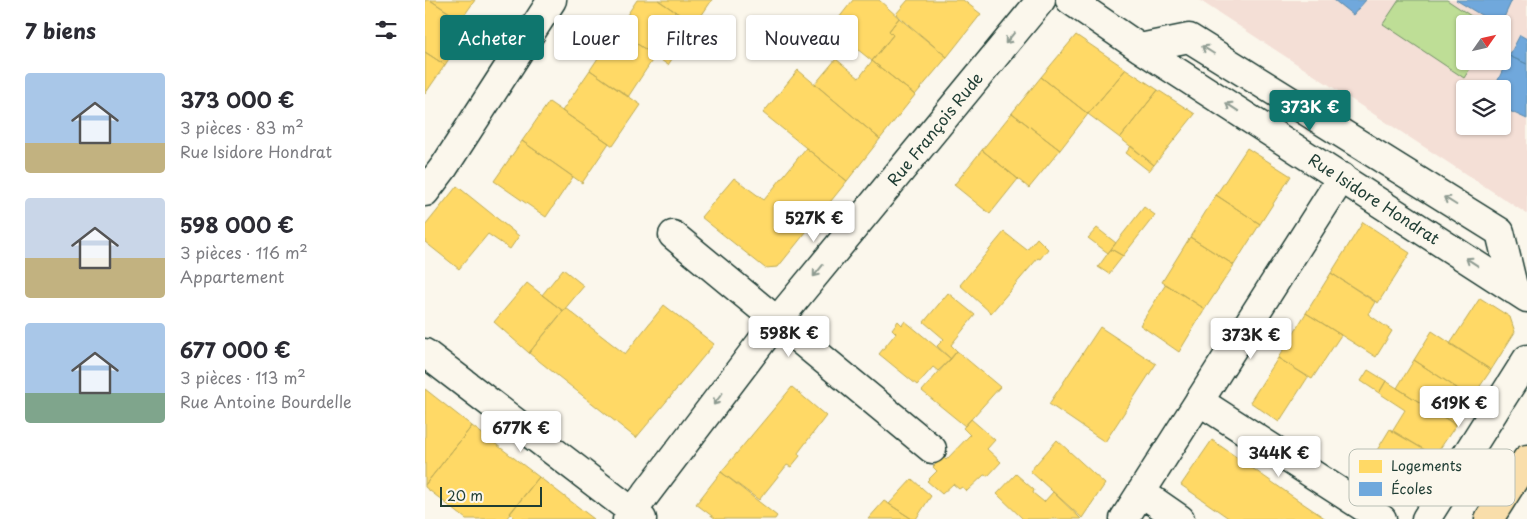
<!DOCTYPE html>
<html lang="fr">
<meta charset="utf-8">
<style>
body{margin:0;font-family:"Playpen Sans",sans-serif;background:#f2f2f3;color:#2b2b33;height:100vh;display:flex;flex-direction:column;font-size:19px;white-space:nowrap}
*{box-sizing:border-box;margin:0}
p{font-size:16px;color:#7c7c81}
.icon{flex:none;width:28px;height:28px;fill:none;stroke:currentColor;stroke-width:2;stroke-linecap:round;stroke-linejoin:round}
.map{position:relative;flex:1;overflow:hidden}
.details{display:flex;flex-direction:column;background:#fff;width:425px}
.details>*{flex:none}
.hud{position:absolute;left:15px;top:15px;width:475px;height:45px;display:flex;gap:10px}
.needle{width:32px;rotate:56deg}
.fabs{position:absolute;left:1031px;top:15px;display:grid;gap:10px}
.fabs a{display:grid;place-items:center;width:55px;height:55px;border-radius:5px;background:#fff;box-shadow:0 1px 4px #0004;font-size:25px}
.scale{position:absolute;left:15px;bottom:12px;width:102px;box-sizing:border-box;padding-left:5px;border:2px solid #1f3d34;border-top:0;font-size:14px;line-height:18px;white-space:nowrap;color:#1f3d34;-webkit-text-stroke:4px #fbf7ec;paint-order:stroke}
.price{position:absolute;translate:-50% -42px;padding:0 11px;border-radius:5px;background:#fff;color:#222;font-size:16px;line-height:32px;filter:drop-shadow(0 1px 2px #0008)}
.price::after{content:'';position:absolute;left:50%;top:30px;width:15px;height:11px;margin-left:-8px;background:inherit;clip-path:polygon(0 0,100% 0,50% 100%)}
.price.on{background:#0f766e;color:#fff}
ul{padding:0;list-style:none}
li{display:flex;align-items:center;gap:15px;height:125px;padding:0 25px}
li span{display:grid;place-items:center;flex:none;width:140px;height:100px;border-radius:5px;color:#555}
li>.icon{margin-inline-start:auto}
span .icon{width:60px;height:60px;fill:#fffc;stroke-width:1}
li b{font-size:21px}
h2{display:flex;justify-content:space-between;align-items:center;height:60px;padding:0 25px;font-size:21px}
.pill{padding:0 18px;border-radius:5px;background:#fff;box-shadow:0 1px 4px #0004;font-size:18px;line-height:45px}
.pill.on{background:#0f766e;color:#fff}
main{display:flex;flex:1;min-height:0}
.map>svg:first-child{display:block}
.built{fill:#f4dfd6;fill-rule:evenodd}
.green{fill:#bede96;stroke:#6e8e65}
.homes{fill:#ffd966;stroke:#bcaa57}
.schools{fill:#6fa8dc;stroke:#5788aa}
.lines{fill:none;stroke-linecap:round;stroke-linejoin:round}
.minor-casing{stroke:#1f3d34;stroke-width:31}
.highway-casing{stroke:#1f3d34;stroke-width:31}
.minor{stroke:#fbf7ec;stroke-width:28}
.highway{stroke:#f9deab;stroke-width:28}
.oneway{stroke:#8d9a90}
.labels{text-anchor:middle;stroke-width:5;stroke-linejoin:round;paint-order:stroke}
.street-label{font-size:16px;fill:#1f3d34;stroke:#fbf7ec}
.key{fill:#fbf7ec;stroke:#b9bfb5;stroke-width:1}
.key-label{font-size:14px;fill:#1f3d34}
</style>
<main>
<section class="details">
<h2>7 biens<svg class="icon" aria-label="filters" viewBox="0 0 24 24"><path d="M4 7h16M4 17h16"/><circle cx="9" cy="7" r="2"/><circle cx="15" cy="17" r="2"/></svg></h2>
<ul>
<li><span style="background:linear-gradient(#a9c7e8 70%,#c2b280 0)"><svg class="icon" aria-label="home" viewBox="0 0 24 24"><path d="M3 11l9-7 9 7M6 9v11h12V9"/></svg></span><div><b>373 000 €</b><p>3 pièces · 83 m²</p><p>Rue Isidore Hondrat</p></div></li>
<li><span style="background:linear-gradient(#c9d6e8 60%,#c2b280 0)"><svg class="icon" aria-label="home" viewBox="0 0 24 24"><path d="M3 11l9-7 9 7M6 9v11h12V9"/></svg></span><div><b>598 000 €</b><p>3 pièces · 116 m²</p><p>Appartement</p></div></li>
<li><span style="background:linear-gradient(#a9c7e8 70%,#7fa58c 0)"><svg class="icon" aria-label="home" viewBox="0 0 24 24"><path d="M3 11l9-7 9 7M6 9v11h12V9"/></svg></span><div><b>677 000 €</b><p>3 pièces · 113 m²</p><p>Rue Antoine Bourdelle</p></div></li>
</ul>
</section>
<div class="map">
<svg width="1102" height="519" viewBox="0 0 1102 519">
<rect width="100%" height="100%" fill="#fbf7ec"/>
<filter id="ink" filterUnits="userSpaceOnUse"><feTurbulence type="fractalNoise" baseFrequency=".02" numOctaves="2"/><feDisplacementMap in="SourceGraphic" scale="10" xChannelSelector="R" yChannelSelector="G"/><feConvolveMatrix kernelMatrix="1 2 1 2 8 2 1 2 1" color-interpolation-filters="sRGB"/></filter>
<g filter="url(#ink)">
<!-- built -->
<path class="built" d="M774,0H1102V214ZM1040,24H1078V61H1040ZM1040,89H1078V126H1040Z"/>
<!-- green -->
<path class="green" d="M974,0H1022L1058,24H1040V61H1050L1039,78L958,24Z"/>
<!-- homes -->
<path class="homes" d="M0,0H5L41,24L27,45L31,48L20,65L0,52Z
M5,0H50L36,20Z
M212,0H233L270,25L243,65L192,30Z
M233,0H287L270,25Z
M428,0H454L474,18L464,31L468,35L447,61L406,28Z
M483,0H538L556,14L522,57L471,14Z
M474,18L522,57L490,95L447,61L468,35L464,31Z
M41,24L46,27L31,48L27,45Z
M192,30L230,56L203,97L165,70Z
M651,35L701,69L663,114L616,77Z
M0,52L20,65L0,94Z
M411,59L434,78L447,61L490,95L455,139L390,84Z
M701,69L733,90L695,138L663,114Z
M165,70L216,105L188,146L137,111Z
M373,70L455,139L422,181L338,113Z
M616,77L663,114L635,150L587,113Z
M733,90L770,114L729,165L695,138Z
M124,102L184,143L157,183L97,141Z
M587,113L635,150L604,188L557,150Z
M97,141L148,177L121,217L69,181Z
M706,146L729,165L724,171L701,153Z
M381,148L422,181L353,267L340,268L276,217L309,178L339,200Z
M822,148L866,176L835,224L791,195Z
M557,150L593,179L565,214L529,185Z
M32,186L94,236L85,249L63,234L34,269L0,242V226Z
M791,195L835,224L809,265L765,237Z
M719,207L730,215L698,256L686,249Z
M938,222L985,253L953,303L906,273Z
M672,228L691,243L683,253L663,238Z
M579,232L602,250L612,238L623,249L615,259L613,258L566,313L535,285Z
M765,237L809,265L780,309L737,282Z
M686,249L698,256L684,274L673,267Z
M138,269L159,286L138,311L117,295Z
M906,273L950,302L943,314L967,331L951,357L881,313Z
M102,283L138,311L104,353L69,322Z
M741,284L780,309L754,352L715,325Z
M523,293L550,315L526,345L532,351L526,359L512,346L519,339L499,322Z
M1055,298L1085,317L1090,332L1066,370L1025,344Z
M239,305L289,344L211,438L104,353L141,308L200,354Z
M881,313L916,335L887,379L853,358Z
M473,321L477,325L480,321L526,359L513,371L508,367L492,385L454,354L471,333L467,329Z
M675,327L731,364L680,442L624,404Z
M1007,331L1066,370L1047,398L989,360Z
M532,351L575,387L540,426L497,391Z
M853,358L883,377L854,422L825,402Z
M989,360L1047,398L1031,425L972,388Z
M943,370L961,381L954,393L936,381Z
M961,381L1031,425L1010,456L967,431L980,410L954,393Z
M367,387L401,416L373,453L375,456L366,467L362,465L334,500L296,472Z
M0,389L47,426L0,485Z
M546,419L570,440L562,449L576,462L563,476L559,475L542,491L537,487L534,489L528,484L517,494L502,481L512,471L508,467L518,457L521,460L545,435L538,428Z
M47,426L114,477L81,519H41L0,487V485Z
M965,429L1010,456L983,499L969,500L932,476L929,466L934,457H939L946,460Z
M632,440L680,484L657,518L605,471Z
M787,440L867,496L901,519H805L756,485Z
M296,472L352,516L350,519H291L271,504Z
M591,474L609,490L608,493L619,502L628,492L656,519H598L572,494Z
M114,477L169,519H91L85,513Z
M487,479L506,496L491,519H487L464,504Z
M459,501L464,504L487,519H443Z"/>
<!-- schools -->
<path class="schools" d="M909,0H941L928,15Z
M1031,0H1087L1076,24H1071Z
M1095,35L1102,39V64L1084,56Z
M1084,56L1102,64V119L1078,108V89H1069Z"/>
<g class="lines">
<!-- minor casing -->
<g class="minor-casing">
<path id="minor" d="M645,0L715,48L1102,298
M715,48L764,38L1075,232L1089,290
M0,192L19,167L127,0
M248,235L507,449
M0,353L217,519
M774,401L957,519
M716,492L755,519
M202,519L352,321L616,0
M699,519L917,177
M1001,519L1102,359"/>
</g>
<!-- highway casing -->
<g class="highway-casing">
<path id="highway" d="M1064,519L1102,459"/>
</g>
<!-- minor -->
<use href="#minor" class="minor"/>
<!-- highway -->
<use href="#highway" class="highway"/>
</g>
<!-- one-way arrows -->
<defs><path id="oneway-shaft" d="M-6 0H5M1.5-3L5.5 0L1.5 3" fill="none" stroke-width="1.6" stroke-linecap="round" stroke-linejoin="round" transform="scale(1.25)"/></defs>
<g class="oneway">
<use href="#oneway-shaft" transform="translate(585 38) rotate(129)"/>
<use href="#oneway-shaft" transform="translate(783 50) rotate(-148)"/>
<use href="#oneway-shaft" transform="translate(807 107) rotate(-147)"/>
<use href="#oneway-shaft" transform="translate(1025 201) rotate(-148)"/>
<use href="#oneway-shaft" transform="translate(1047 262) rotate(-147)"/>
<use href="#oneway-shaft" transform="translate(393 271) rotate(129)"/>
<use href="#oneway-shaft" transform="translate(293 399) rotate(127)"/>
</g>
</g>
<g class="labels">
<!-- street labels -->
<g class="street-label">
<text transform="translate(510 129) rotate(-51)" y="6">Rue François Rude</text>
<text transform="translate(949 199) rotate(33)" y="6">Rue Isidore Hondrat</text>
</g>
</g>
<!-- legend -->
<rect x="924" y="449" width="166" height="57" rx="8" class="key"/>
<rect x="934" y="460" width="23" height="13" fill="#ffd966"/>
<rect x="934" y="482" width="23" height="14" fill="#6fa8dc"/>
<g class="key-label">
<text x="966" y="471">Logements</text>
<text x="966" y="494">Écoles</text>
</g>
</svg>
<div class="fabs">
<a><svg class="needle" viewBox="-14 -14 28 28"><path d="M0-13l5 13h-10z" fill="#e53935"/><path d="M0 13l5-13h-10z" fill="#7c7c81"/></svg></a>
<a><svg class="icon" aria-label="layers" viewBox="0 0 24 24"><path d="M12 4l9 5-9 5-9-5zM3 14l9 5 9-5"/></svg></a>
</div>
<div class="scale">20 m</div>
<b class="price on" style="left:885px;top:132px">373K €</b>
<b class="price" style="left:389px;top:243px">527K €</b>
<b class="price" style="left:364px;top:358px">598K €</b>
<b class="price" style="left:826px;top:360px">373K €</b>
<b class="price" style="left:1034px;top:428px">619K €</b>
<b class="price" style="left:96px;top:453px">677K €</b>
<b class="price" style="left:854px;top:478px">344K €</b>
<div class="hud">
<a class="pill on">Acheter</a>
<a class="pill">Louer</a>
<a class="pill">Filtres</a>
<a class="pill">Nouveau</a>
</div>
</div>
</main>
